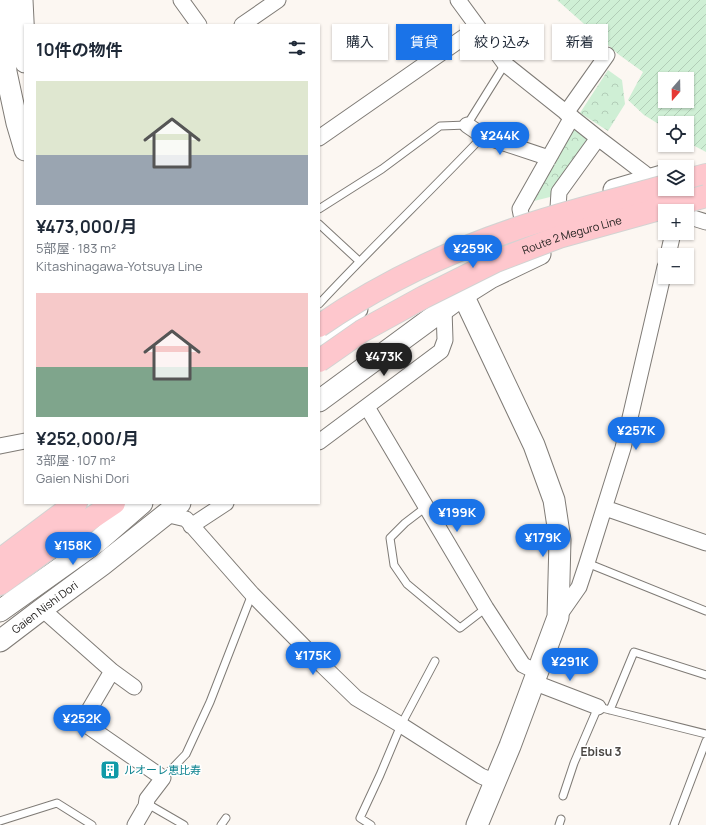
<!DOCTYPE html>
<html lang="ja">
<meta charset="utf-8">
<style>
body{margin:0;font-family:Manrope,"Noto Sans JP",sans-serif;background:#f6f6f7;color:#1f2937;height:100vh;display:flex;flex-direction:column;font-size:15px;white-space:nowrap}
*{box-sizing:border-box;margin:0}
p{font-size:13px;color:#747a83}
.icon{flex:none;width:22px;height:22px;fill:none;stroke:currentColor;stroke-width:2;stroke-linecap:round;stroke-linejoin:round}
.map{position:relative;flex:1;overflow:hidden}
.details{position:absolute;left:24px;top:24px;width:296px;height:480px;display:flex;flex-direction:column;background:#fff;border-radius:0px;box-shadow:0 1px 3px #0004}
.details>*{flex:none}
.top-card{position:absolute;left:332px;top:24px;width:314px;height:36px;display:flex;gap:8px}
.needle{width:26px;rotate:200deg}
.tools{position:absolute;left:658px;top:72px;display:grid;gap:8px}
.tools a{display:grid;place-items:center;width:36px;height:36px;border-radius:0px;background:#fff;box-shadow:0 1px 3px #0004;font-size:20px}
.price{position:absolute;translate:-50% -34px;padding:0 9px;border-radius:14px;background:#1a73e8;color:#fff;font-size:13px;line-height:26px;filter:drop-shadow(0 1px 2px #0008)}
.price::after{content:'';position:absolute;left:50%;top:24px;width:12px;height:9px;margin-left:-6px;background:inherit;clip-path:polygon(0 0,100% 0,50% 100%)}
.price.current{background:#222;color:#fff}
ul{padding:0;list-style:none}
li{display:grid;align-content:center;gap:8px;height:212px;padding:0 12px}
li span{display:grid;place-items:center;height:124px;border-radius:0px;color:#555}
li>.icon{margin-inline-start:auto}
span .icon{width:72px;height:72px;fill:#fffc;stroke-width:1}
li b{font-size:17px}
h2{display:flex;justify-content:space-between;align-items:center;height:48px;padding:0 12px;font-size:17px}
.chip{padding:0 14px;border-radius:0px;background:#fff;box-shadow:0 1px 3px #0004;font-size:14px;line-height:36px}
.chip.current{background:#1a73e8;color:#fff}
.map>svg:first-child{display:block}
.park{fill:url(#park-crowns)}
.garden{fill:url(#garden-furrows);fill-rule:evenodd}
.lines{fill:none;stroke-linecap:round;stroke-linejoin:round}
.lane-casing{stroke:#7f7b76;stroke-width:9}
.street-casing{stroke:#7f7b76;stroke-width:17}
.secondary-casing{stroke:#7f7b76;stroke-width:23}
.highway-casing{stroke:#d3d3d2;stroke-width:24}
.lane{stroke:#fff;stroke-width:7}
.street{stroke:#fff;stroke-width:15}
.secondary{stroke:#fff;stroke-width:21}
.highway{stroke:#fec7cd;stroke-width:22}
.highway-bridge-casing{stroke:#d3d3d2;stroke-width:24;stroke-linecap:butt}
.highway-bridge{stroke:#fec7cd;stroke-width:22}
.labels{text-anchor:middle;stroke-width:3;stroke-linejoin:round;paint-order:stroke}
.street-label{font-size:11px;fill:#242220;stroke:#fff}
.culture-label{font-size:11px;fill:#0d838f;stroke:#fff;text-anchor:start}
.neighbourhood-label{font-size:12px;font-weight:bold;fill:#4a4642;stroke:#fff}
</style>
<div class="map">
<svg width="706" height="825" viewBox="0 0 706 825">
<defs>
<pattern id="park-crowns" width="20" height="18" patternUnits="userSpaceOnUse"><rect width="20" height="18" fill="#cfefd5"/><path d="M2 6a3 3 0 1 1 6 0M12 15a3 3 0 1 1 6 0" fill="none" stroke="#b2cdb7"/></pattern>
<pattern id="garden-furrows" width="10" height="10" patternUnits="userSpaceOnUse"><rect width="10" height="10" fill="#cfefd5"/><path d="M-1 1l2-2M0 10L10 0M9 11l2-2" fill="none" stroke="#b2cdb7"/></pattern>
</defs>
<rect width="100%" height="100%" fill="#fcf7f2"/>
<!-- park -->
<path class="park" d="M608,70L622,80L625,104L608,131L580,113Z
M572,128L587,139L550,197L530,202Z"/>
<!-- garden -->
<path class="garden" d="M557,0H706V152L687,142V123H665V128L644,115L628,100L643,72L618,54ZM665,79H687V101H665Z"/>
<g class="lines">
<!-- lane casing -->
<g class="lane-casing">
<path id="lane" d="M319,209L382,169L440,126L467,125L505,64
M319,224L359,261
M319,304C372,247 429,193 483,136
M426,507L405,523L390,538L394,565L407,584L460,628L486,608
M587,563L706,611
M610,710L634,652L706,675
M163,778L186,754L210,702L252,594
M563,796L574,763L598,707L706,734
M146,803L184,825
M0,821L57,803L92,825
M221,825L226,818
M371,825L360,818L380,775L401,725L435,661
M559,825L561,819
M674,825L706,741"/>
</g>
<!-- street casing -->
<g class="street-casing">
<path id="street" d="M181,0L199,25
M458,0L505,64L598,138L644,173L656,184
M242,25L278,0
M566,113L607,55
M467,125L483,136L549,158
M319,138L477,28
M558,208L559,192L598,138
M687,214L690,217L706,222
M522,219L520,209L572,117
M668,255L673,233
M367,407L486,608L523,665L537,672
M319,442L441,351L445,340L444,309
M0,446L25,441
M605,508L706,543
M165,514L186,519L252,594L323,666L356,698L401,725L481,776L495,782
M191,526L226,503
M42,609L112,671L134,687
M558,617L579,587L587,563L623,448L665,267
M112,671L82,722L163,778L147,799L146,806L135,825
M533,682L598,707"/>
</g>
<!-- secondary casing -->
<g class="secondary-casing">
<g id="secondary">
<path d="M2,0L6,72L17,123L25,150"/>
<path d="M22,0L25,62"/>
<path d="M614,190L665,175"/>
<path d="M463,295L534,445L554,500L560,540L558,617L510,746L477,825"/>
<path d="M319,343L357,309"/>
<path d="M319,401L463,295L490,278L540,254"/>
<path d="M0,611L97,542L142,503"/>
<path id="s1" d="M0,641L42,609L102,565L180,503"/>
</g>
</g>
<!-- highway casing -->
<g class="highway-casing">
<path id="highway" d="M687,180L706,175
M0,560L76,503
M0,584L68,534L114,503"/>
</g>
<!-- lane -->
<use href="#lane" class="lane"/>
<!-- street -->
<use href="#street" class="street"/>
<!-- secondary -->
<use href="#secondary" class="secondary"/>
<!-- highway -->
<use href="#highway" class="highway"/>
<!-- highway-bridge casing -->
<g class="highway-bridge-casing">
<g id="highway-bridge">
<path d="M319,326C386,280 462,245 540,221C581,208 623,198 665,186"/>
<path id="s2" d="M319,361L362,331L424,297L496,261L559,237L706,196"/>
</g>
</g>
<!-- highway-bridge -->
<use href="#highway-bridge" class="highway-bridge"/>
</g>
<!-- icons -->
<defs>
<g id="building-square" transform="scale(1)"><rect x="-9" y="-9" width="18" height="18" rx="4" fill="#0f9aa8" stroke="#fff"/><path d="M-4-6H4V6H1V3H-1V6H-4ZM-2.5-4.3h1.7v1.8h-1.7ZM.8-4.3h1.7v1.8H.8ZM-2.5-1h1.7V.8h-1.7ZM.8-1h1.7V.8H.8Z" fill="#fff"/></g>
</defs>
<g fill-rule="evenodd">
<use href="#building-square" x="110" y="770"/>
</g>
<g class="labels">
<!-- street labels -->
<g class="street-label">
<text dy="4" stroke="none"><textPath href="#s2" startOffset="284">Route 2 Meguro Line</textPath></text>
<text dy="4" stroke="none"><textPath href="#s1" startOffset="56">Gaien Nishi Dori</textPath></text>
</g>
<!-- culture labels -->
<g class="culture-label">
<text x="124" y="774">ルオーレ恵比寿</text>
</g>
<!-- neighbourhood labels -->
<g class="neighbourhood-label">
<text x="601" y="756">Ebisu 3</text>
</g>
</g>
</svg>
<div class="tools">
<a><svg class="needle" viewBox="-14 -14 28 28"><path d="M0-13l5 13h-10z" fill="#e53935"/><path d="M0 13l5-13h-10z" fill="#747a83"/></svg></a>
<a><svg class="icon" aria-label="locate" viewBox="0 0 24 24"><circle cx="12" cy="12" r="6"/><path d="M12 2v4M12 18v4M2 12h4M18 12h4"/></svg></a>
<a><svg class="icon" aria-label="layers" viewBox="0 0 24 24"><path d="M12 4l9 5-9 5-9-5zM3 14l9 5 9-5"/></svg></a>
<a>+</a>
<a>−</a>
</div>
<b class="price" style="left:500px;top:156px">¥244K</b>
<b class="price" style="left:473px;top:269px">¥259K</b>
<b class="price current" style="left:384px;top:377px">¥473K</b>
<b class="price" style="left:636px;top:451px">¥257K</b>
<b class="price" style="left:457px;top:533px">¥199K</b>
<b class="price" style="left:543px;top:558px">¥179K</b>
<b class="price" style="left:73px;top:566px">¥158K</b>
<b class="price" style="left:313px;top:676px">¥175K</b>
<b class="price" style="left:570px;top:682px">¥291K</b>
<b class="price" style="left:82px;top:739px">¥252K</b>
<div class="top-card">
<a class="chip">購入</a>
<a class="chip current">賃貸</a>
<a class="chip">絞り込み</a>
<a class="chip">新着</a>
</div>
<section class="details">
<h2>10件の物件<svg class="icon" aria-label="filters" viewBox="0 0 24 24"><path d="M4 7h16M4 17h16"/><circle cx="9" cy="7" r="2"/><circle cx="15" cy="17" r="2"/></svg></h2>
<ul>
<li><span style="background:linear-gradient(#dfe7d0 60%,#9aa5b1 0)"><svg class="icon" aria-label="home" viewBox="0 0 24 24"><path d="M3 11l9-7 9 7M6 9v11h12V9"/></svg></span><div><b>¥473,000/月</b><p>5部屋 · 183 m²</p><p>Kitashinagawa-Yotsuya Line</p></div></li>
<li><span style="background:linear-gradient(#f6c9c9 60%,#7fa58c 0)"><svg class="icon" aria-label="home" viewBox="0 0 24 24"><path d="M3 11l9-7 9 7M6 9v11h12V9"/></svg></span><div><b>¥252,000/月</b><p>3部屋 · 107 m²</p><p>Gaien Nishi Dori</p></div></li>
</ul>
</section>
</div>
